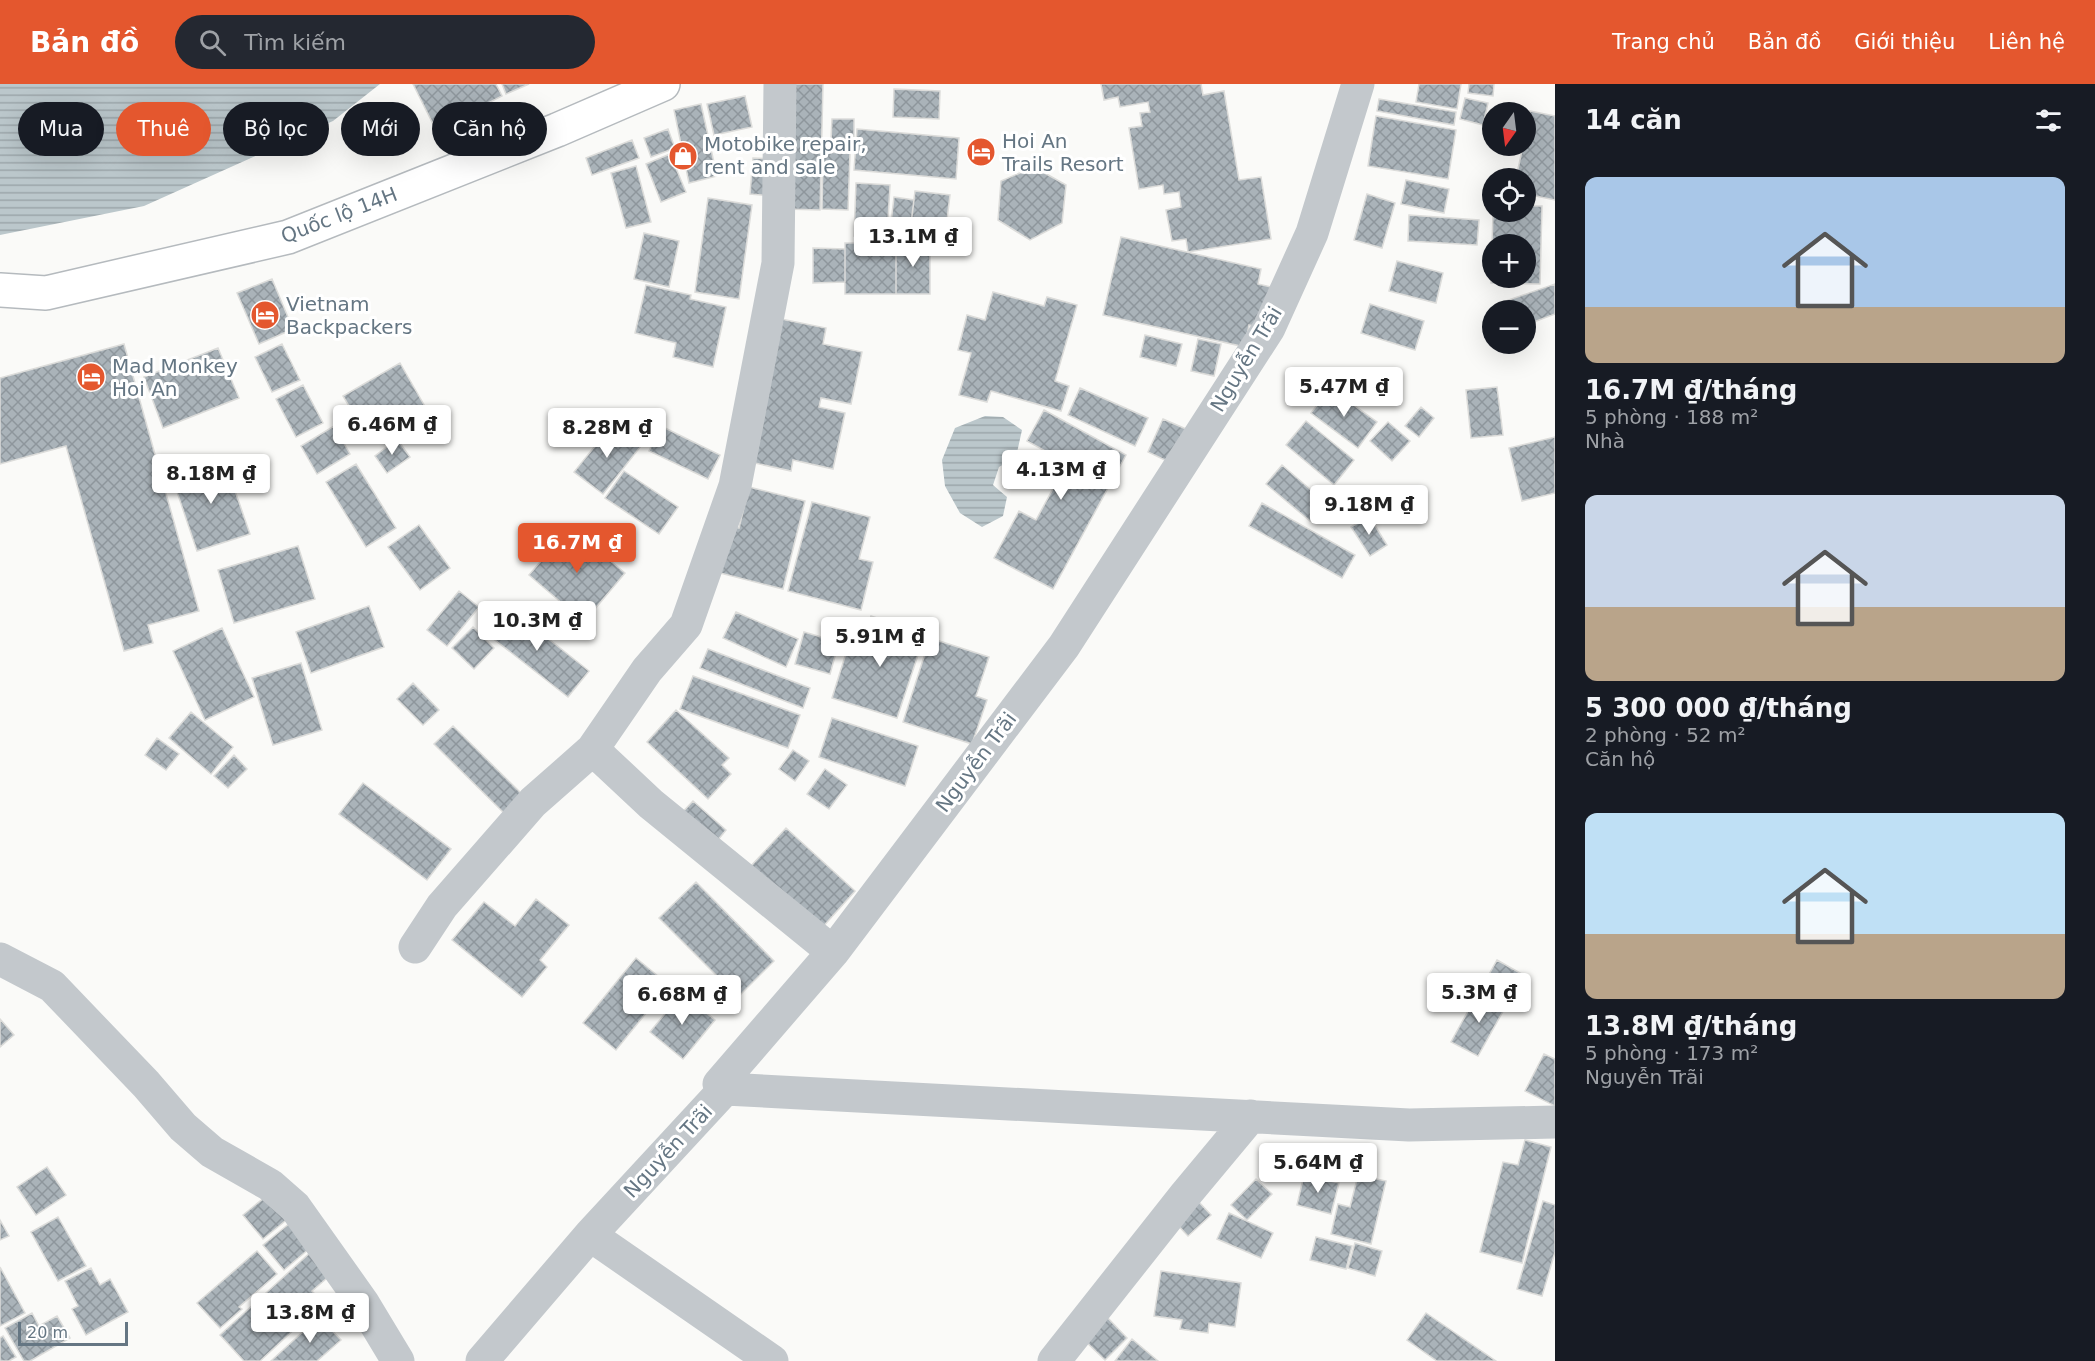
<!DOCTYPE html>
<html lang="vi">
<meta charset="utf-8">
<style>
body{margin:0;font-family:"DejaVu Sans",sans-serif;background:#242831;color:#f1f3f6;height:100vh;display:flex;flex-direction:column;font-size:22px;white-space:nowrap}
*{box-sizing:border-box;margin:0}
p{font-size:20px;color:#9ea1a6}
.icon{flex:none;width:33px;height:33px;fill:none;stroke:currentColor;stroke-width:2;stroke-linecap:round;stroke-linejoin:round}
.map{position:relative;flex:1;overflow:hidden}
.panel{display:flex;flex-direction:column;background:#171b24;width:540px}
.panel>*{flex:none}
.hud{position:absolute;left:18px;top:18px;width:570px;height:54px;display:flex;gap:12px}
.needle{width:39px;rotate:194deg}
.fabs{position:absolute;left:1482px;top:18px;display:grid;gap:12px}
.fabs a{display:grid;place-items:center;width:54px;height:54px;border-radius:50%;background:#171b24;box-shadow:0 6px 24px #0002;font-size:30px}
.scale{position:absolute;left:18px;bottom:15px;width:110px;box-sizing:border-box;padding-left:6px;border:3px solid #657683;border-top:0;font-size:16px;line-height:21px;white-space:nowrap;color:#657683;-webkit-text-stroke:4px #fff;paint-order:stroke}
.price{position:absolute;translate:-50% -51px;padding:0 14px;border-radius:6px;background:#fff;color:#222;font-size:20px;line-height:39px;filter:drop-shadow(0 2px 3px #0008)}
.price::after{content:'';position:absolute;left:50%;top:36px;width:18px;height:14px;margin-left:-9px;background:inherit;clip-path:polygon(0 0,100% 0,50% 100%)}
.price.selected{background:#e4572e;color:#fff}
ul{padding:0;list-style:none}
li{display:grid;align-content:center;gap:12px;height:318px;padding:0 30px}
li span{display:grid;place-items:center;height:186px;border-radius:12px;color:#555}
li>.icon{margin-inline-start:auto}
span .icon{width:108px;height:108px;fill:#fffc;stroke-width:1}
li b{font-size:26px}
h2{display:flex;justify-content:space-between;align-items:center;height:72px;padding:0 30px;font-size:26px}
.chip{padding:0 21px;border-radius:27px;background:#171b24;box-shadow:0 6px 24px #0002;font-size:21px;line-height:54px}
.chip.selected{background:#e4572e;color:#fff}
header{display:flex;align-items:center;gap:36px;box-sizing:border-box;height:84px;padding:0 30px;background:#e4572e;color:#fff}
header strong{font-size:28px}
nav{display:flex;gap:33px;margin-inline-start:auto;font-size:21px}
.search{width:420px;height:54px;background:#242831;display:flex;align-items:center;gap:15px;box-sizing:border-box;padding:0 21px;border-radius:33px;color:#9ea1a6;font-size:22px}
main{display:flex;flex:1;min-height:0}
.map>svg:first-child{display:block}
.water{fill:url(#water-rules)}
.building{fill:url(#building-cross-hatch);stroke:#dcdcda;stroke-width:1.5;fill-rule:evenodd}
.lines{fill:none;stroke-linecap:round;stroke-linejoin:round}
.major-casing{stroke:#b5babe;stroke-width:36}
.minor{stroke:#c3c8cc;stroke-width:33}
.major{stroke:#fff;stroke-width:33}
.labels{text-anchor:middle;stroke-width:6;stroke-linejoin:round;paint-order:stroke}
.poi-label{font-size:20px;fill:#657683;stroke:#fff;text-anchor:start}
.street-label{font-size:20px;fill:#657683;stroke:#fff}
</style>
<header>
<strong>Bản đồ</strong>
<div class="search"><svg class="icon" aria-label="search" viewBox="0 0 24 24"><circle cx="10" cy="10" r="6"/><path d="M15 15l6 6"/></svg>Tìm kiếm</div>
<nav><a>Trang chủ</a><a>Bản đồ</a><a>Giới thiệu</a><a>Liên hệ</a></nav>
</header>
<main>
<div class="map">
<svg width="1555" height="1277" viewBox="0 0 1555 1277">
<defs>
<pattern id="water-rules" width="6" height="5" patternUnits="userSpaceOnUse" patternTransform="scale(1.5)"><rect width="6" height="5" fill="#bbc7cb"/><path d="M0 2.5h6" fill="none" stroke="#9ca6aa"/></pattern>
<pattern id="building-cross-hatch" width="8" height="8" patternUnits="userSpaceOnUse" patternTransform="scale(1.5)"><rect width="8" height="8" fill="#aab3b9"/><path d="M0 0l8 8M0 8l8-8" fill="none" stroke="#8e969c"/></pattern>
</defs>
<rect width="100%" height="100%" fill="#fafaf8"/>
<!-- water -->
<path class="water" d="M0,0H380L333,37L144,122L0,151Z
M985,332L1003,333L1022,346L1016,373L999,383L993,401L1007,413L1003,432L982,443L960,429L945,402L942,376L955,344Z"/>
<!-- building -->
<path class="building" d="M413,0H496L502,12L488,19L494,30L451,52L446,41L436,46Z
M502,0H529L506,10Z
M789,0H823L820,126L786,125Z
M1101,0H1201L1203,11L1224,7L1239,96L1261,93L1271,155L1188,168L1186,155L1172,157L1166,126L1181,123L1179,108L1164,110L1163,101L1139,105L1129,44L1142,42L1140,29L1150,28L1148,18L1120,23L1118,13L1104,16Z
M1419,0H1461L1457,25L1416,18Z
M1469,0H1494L1493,12L1468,9Z
M894,5L940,7L939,35L893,33Z
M745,12L752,43L714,51L707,20Z
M1465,14L1488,19L1483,41L1460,35Z
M1379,15L1456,28L1454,41L1377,27Z
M701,20L717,92L689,99L674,26Z
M1530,27L1555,32V116L1526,110V94H1516L1523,62H1526V48Z
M1376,32L1456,46L1448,95L1368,82Z
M832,35H854V56H831Z
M668,45L675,64L651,73L644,54Z
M857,45L959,54L956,95L854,86Z
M632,56L639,74L592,91L586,74Z
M823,68L850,69L848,126L822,125Z
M670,70L686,108L661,118L646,80Z
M753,74L776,75L773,112L750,110Z
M636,82L651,138L626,144L611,89Z
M1034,83L1066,101L1062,139L1030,156L998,136L1001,97Z
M1406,96L1449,105L1444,129L1401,120Z
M856,99L890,101L887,154L854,152Z
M915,107L950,111L944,160L909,155Z
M1367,110L1395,119L1382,164L1354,156Z
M894,113L914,116L910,149L890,147Z
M708,114L752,121L739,215L695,208Z
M1526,122H1542L1540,200L1491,199L1493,128H1526ZM1492,160H1526V194H1492Z
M1409,131L1479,136L1477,161L1408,157Z
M644,149L679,157L669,203L634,195Z
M1121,153L1261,185L1258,200L1271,203L1261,244L1249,241L1245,263L1103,231Z
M845,159H896V210H845Z
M896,159H930V210H896Z
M813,164L845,165V198L813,199Z
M1397,177L1443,189L1436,219L1389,207Z
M272,195L293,245L259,260L237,209Z
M1555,200V230L1526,241V226H1503L1500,219Z
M646,201L691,211L690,215L726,223L713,283L673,273L676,259L635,249Z
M993,208L1044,222L1047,213L1077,221L1055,297L1069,302L1061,327L991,307L987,318L959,311L971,269L958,266L967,231L985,236Z
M1370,220L1424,237L1415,266L1361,249Z
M781,235L826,244L823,260L862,268L851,320L821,314L819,323L845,329L833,385L793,376L791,387L750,378Z
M1145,251L1182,260L1176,282L1140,273Z
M1198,255L1221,260L1214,292L1191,287Z
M124,260L199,527L148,541L153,559L124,567L66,362L0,380V294Z
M282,260L300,296L272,308L255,273Z
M218,264L239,314L163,344L144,293Z
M400,279L427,326L371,359L343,312Z
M303,301L323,339L296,353L276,315Z
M1497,303L1503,351L1471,354L1466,306Z
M1080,304L1148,334L1135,362L1068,331Z
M1330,304L1377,338L1358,364L1311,329Z
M1421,323L1434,334L1419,353L1405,342Z
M1044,326L1126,371L1053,505L994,474L1019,427L1036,436L1067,379L1027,357Z
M1163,335L1186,345L1171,379L1148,368Z
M1306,337L1354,376L1334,401L1286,361Z
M1388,338L1410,357L1392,377L1370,357Z
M612,341L641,362L603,410L574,388Z
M334,342L350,370L317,390L301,362Z
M661,342L720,371L708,395L649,367Z
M1555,353V409L1522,417L1509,364Z
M397,355L410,373L387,389L375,372Z
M224,375L250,450L197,467L172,393Z
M356,380L396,444L366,463L326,398Z
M1282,381L1325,418L1310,437L1266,400Z
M624,387L678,423L659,450L605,414Z
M749,403L805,417L783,505L720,489L731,442L739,444Z
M812,418L870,433L859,475L873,478L861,526L788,507Z
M1262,419L1355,471L1342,494L1249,442Z
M1369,432L1387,461L1370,472L1351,443Z
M419,441L450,484L420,506L388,463Z
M570,443L625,489L584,538L529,491Z
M298,462L315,515L234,539L218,486Z
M459,507L479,523L447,562L427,546Z
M369,522L384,563L311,589L296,548Z
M507,522L589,587L568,613L486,549Z
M736,528L798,555L786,583L723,554Z
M871,532L925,550L897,634L832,614L847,566L859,569Z
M473,543L494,564L474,585L452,564Z
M222,544L254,613L205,636L173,567Z
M804,548L839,558L830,590L795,580Z
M930,554L989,573L976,612L987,616L972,660L903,638Z
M708,565L810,604L803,624L700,584Z
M301,579L322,646L273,661L252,594Z
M693,592L800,631L788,664L680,625Z
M413,599L439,626L423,641L397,615Z
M676,626L729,674L722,681L731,690L708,715L647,658Z
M191,628L233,663L211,690L169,654Z
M832,634L918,662L905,702L819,673Z
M453,642L527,715L508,733L434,660Z
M157,654L179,670L166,686L145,671Z
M793,666L809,677L795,697L779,685Z
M234,671L247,685L228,704L214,692Z
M825,685L847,701L829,725L807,710Z
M363,699L451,765L427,796L339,730Z
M693,717L726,746L713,762L679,732Z
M786,744L855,807L820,846L750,783Z
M696,798L774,877L738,913L659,834Z
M536,815L569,841L540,876L547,883L522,913L452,856L484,818L515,842Z
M636,874L669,901L616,966L583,939Z
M1497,876L1522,890L1508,917L1482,903Z
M1479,907L1506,922L1478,972L1451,958Z
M682,909L715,936L683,975L650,948Z
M0,935L14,951L0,963Z
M1544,970L1555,975V1022L1525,1007Z
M1525,1056L1551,1063L1522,1179L1480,1168L1503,1078L1518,1081Z
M47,1083L66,1111L36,1131L17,1103Z
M1304,1091L1339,1099L1331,1130L1297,1121Z
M1358,1091L1386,1097L1371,1160L1331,1150L1338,1120L1350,1123Z
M1256,1095L1272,1110L1247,1136L1231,1121Z
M270,1109L290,1133L263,1155L243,1131Z
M1196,1115L1211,1131L1188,1152L1173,1136Z
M1543,1117L1555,1121V1168L1542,1212L1517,1205Z
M1229,1129L1273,1149L1261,1174L1217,1155Z
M58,1133L86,1182L58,1197L31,1148Z
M0,1136L9,1152L0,1156Z
M290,1139L310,1164L284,1186L263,1161Z
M1316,1153L1352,1162L1346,1185L1310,1176Z
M1355,1159L1382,1167L1375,1192L1348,1184Z
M313,1166L334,1188L312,1207L323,1219L260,1277H244L220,1251Z
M257,1167L277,1190L239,1223L242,1225L220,1244L197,1219Z
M0,1183L25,1229L0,1242Z
M91,1184L100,1201L110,1195L128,1228L86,1251L72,1225L78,1222L65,1197Z
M1161,1187L1241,1199L1235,1243L1209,1239L1208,1249L1180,1245L1182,1236L1154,1232Z
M349,1206L368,1225L352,1240L334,1221Z
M32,1229L39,1242L57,1232L70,1254L30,1277H24L5,1244Z
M1426,1229L1496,1277H1437L1407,1256Z
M1104,1230L1127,1254L1105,1276L1081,1253Z
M319,1233L341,1256L317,1277H271Z
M3,1252L16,1273L9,1277H0V1254Z
M1132,1255L1158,1277H1115Z"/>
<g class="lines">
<!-- major casing -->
<g class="major-casing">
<path id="major" d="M0,206L46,209L288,153L557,46L663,0"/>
</g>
<!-- minor -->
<path class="minor" d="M592,666L604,676L651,720L833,868
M415,863L442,822L533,718L592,666L647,586L686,541L735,402L778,179L780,0
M0,875L52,902L146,1000L183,1043L212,1068L270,1101L295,1123L363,1219L398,1277
M725,1005L1409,1041L1555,1038
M590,1151L772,1277
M482,1277L590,1151L725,1005L719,1000L833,868L1064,562L1269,244L1312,149L1358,0
M1054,1277L1186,1110L1251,1032"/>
<!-- major -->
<use href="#major" class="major"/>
</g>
<!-- icons -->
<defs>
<g id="hotel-disc" transform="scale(1.5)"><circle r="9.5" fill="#e4572e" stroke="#fff"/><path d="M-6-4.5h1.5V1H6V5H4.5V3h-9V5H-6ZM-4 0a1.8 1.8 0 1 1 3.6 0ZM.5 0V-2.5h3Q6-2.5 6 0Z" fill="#fff"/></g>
<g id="shop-disc" transform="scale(1.5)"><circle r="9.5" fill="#e4572e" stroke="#fff"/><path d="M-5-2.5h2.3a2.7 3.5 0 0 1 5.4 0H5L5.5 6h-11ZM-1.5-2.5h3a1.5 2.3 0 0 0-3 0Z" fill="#fff"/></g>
</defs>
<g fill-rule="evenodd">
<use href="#hotel-disc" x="981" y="68"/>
<use href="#shop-disc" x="683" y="72"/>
<use href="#hotel-disc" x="265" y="231"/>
<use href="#hotel-disc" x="91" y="293"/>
</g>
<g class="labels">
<!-- poi labels -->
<g class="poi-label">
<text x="1002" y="64">Hoi An<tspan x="1002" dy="23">Trails Resort</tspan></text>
<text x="704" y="67">Motobike repair,<tspan x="704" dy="23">rent and sale</tspan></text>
<text x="286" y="227">Vietnam<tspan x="286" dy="23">Backpackers</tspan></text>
<text x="112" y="289">Mad Monkey<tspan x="112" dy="23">Hoi An</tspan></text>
</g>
<!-- street labels -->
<g class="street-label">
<text transform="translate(339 131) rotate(-21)" y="7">Quốc lộ 14H</text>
<text transform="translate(1246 275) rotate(-59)" y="7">Nguyễn Trãi</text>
<text transform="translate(976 678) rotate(-53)" y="7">Nguyễn Trãi</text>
<text transform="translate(668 1067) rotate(-47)" y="7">Nguyễn Trãi</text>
</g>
</g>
</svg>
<div class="fabs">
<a><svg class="needle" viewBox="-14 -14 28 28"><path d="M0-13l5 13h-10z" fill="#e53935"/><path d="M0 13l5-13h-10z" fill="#9ea1a6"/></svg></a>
<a><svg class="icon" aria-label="locate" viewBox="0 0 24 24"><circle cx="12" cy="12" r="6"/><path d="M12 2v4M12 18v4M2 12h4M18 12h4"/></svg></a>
<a>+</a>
<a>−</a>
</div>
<div class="scale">20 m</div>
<b class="price" style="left:913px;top:184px">13.1M ₫</b>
<b class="price" style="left:1344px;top:334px">5.47M ₫</b>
<b class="price" style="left:392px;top:372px">6.46M ₫</b>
<b class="price" style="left:607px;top:375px">8.28M ₫</b>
<b class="price" style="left:1061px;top:417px">4.13M ₫</b>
<b class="price" style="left:211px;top:421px">8.18M ₫</b>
<b class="price" style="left:1369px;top:452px">9.18M ₫</b>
<b class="price selected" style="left:577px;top:490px">16.7M ₫</b>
<b class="price" style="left:537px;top:568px">10.3M ₫</b>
<b class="price" style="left:880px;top:584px">5.91M ₫</b>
<b class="price" style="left:1479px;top:940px">5.3M ₫</b>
<b class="price" style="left:682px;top:942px">6.68M ₫</b>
<b class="price" style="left:1318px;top:1110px">5.64M ₫</b>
<b class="price" style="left:310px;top:1260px">13.8M ₫</b>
<div class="hud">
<a class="chip">Mua</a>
<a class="chip selected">Thuê</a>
<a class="chip">Bộ lọc</a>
<a class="chip">Mới</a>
<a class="chip">Căn hộ</a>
</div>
</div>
<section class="panel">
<h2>14 căn<svg class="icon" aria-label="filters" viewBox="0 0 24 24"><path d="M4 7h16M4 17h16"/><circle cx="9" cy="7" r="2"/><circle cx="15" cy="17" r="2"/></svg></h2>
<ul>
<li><span style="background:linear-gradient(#a9c7e8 70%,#b9a48a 0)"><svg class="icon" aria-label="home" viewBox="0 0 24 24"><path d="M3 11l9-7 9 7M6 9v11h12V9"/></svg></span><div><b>16.7M ₫/tháng</b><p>5 phòng · 188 m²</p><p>Nhà</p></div></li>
<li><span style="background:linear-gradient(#c9d6e8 60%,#b9a48a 0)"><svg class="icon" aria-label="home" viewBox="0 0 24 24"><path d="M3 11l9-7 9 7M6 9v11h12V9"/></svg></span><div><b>5 300 000 ₫/tháng</b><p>2 phòng · 52 m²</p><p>Căn hộ</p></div></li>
<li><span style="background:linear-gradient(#bfe0f5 65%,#b9a48a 0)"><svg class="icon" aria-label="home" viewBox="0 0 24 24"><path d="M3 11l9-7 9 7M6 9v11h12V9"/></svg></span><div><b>13.8M ₫/tháng</b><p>5 phòng · 173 m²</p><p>Nguyễn Trãi</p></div></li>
</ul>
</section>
</main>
